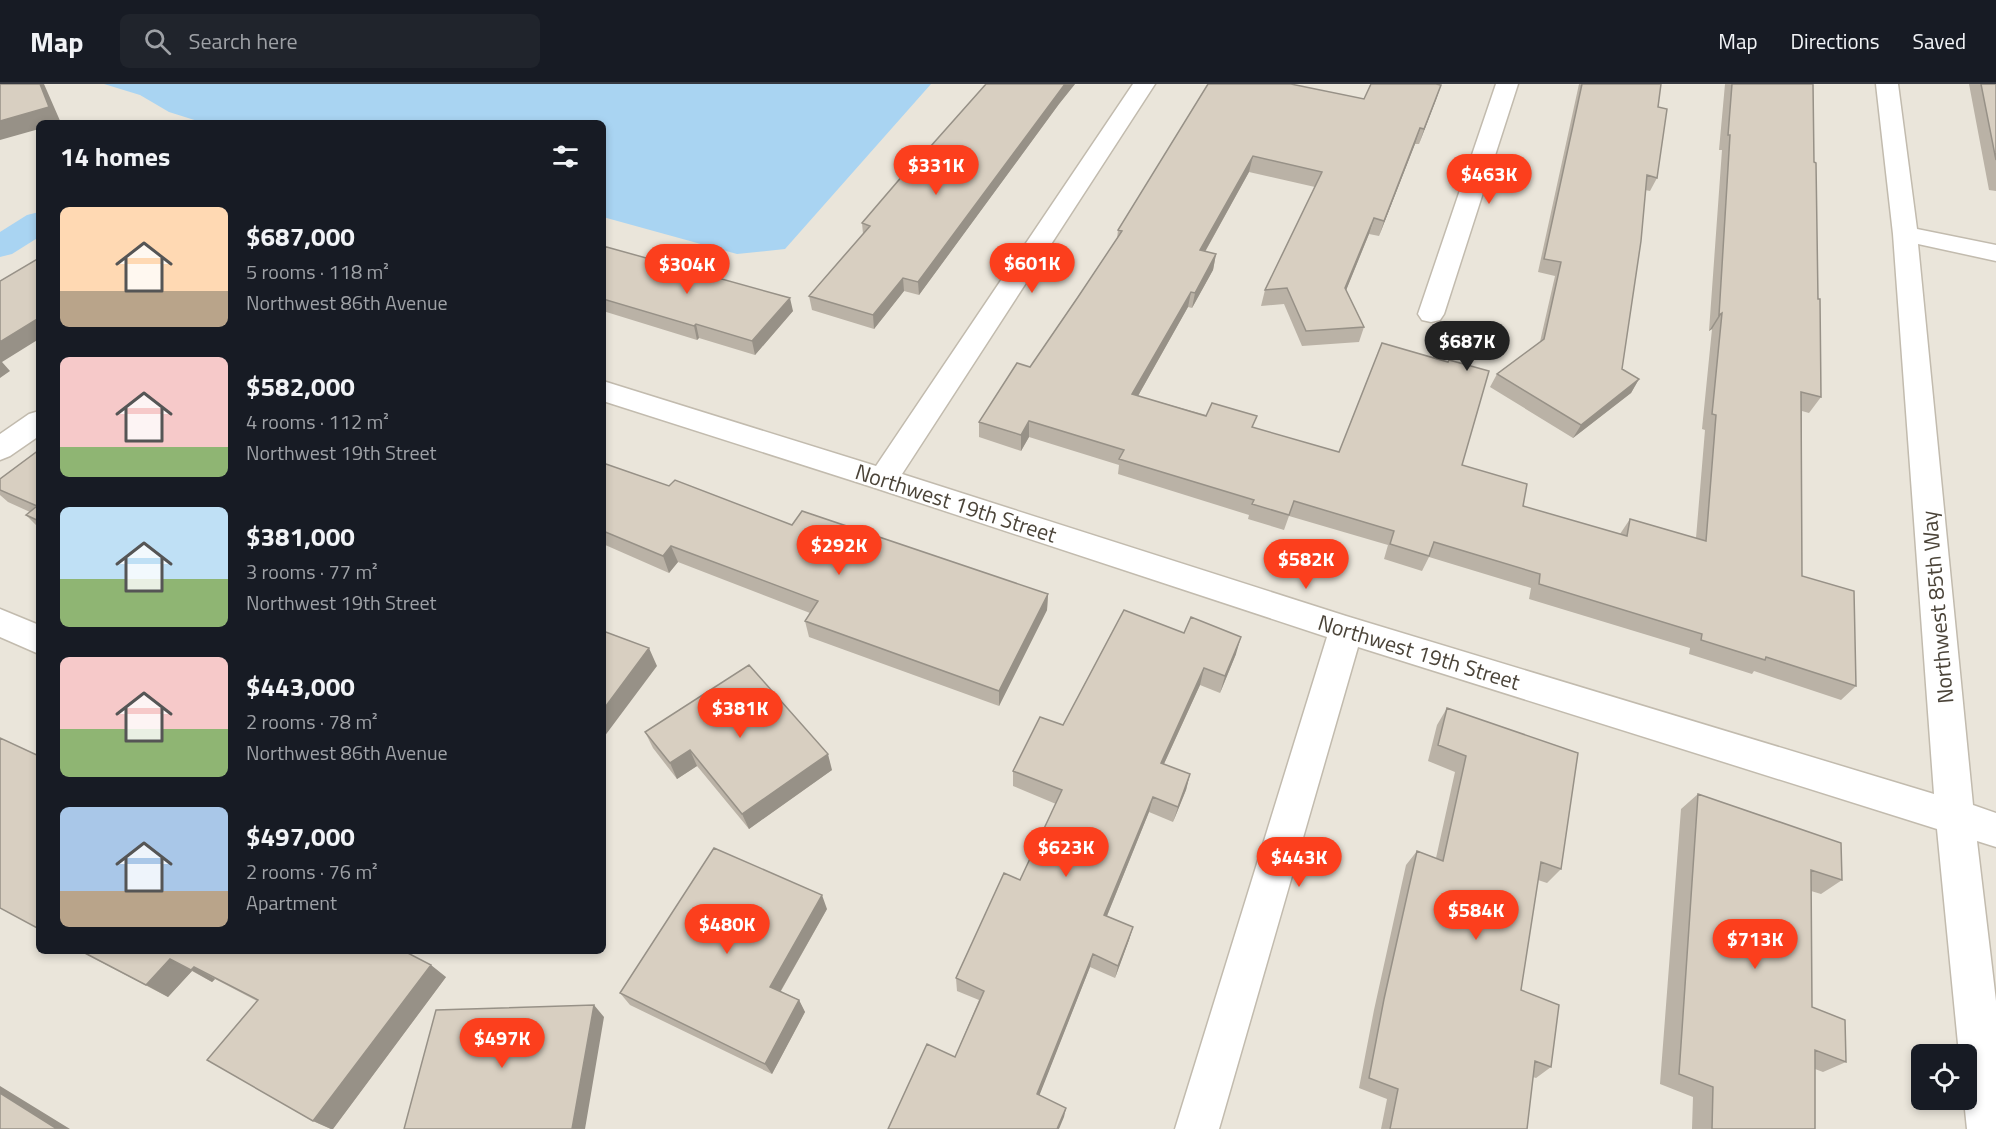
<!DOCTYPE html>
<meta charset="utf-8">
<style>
body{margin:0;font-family:"Titillium Web",sans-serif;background:#20242c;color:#f1f3f6;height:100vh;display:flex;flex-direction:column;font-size:22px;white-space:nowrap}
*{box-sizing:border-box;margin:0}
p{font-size:20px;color:#9ea1a6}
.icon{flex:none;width:33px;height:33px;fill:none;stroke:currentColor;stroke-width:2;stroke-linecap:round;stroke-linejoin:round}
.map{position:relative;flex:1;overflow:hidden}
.panel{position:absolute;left:36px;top:36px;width:570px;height:834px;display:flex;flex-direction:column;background:#171b24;border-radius:9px;box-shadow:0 3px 9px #0003}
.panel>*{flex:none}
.fabs{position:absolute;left:1911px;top:960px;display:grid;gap:12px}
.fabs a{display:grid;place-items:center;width:66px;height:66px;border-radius:9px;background:#171b24;box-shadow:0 3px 9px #0003;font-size:30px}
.price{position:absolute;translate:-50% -51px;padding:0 14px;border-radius:21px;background:#fc3f1d;color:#fff;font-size:20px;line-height:39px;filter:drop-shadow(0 2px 3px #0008)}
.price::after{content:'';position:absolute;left:50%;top:36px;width:18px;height:14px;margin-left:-9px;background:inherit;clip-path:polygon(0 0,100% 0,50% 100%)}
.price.active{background:#222;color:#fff}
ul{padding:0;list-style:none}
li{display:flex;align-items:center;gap:18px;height:150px;padding:0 24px}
li span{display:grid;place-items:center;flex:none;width:168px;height:120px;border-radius:9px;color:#555}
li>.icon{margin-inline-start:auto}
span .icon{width:72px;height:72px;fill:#fffc;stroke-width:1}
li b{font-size:26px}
h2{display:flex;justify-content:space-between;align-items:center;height:72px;padding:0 24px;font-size:26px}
header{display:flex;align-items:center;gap:36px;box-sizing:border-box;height:84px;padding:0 30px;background:#171b24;border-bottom:2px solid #363941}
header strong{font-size:28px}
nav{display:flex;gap:33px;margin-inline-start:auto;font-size:21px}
.search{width:420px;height:54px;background:#20242c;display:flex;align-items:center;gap:15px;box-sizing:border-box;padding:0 21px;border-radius:9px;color:#9ea1a6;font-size:22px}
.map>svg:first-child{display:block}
.residential{fill:#eae5da;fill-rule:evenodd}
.water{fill:#a9d4f2}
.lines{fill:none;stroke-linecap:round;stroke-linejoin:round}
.canal{fill:#a9d4f2;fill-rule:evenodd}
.street-casing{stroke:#c2bbae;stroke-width:3}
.street{fill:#fff;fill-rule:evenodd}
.wall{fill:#bab2a6}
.shaded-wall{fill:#979187}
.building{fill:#d8cfc1;stroke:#979187;stroke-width:1.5}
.labels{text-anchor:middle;stroke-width:5;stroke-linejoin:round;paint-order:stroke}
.street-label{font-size:22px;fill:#4b4439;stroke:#fff}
</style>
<header>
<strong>Map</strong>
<div class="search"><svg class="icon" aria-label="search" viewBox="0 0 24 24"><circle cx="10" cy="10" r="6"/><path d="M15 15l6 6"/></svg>Search here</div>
<nav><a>Map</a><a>Directions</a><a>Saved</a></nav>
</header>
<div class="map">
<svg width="1996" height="1045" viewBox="0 0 1996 1045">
<rect width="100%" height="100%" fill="#f6f3ec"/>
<!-- residential -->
<path class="residential" d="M0,0H1996V1045H0ZM39,39H603V867H39ZM1922,970H1966V1016H1922Z"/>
<!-- water -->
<path class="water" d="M104,0H931L785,165L737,170L603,133V39H204L169,28L140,11Z"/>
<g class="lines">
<!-- canal -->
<path class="canal" d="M39,128V153L12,170L0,173V148L27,131Z"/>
<!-- street casing -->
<g class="street-casing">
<path id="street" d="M1133,0H1155L902,390L1346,532L1934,710L1893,150L1876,0H1898L1917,145L1996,161V177L1918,160L1973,721L1996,729V763L1977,757L1996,917V1045H1967L1964,1016H1966V970H1959L1937,745L1358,563L1219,1045H1175L1327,553L872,403L603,317V297L876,382Z
M1496,0H1518L1444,230L1440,236L1431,238L1422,236L1418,230Z
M39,327V352L10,372L0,376V350L29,330Z
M0,525L39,541V570L0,553Z"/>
</g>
<!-- street -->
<use href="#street" class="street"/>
</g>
<!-- wall -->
<path class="wall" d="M986,0H1075L1059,20L919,211L904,207L874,245L812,226L809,212L863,150L862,139Z
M1579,0H1661L1658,23L1657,94L1650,107L1645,106L1622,285L1639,295L1631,309L1573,354L1490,303L1497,290L1540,258L1555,192L1538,188Z
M1725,0H1813L1814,78L1821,313L1809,329L1802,327V492L1856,602L1841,616L1754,587L1752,590L1689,570L1690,564L1529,515L1531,504L1429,473L1422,487L1384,475L1388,461L1289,432L1284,446L1248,435L1249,431L1118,390L1119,381L1029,353L1021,367L979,353V338L1030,283L1117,155L1118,146L1294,1L1364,15L1441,1L1419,60H1415L1379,152L1369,150L1346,206L1364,243L1359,258L1302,262L1284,220L1261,222L1265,206L1315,103L1249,88L1205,168L1216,170L1213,186L1192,224L1188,223L1138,312L1339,368L1462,381L1523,422L1620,450L1630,435L1696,454L1705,346L1702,345L1712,245L1709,247L1722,66H1719Z
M1969,0H1996V107L1989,106Z
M603,162L793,227L755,271L699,254L697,256L603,227Z
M39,366V444L26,431L30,428L8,418L0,411V395Z
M603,379L669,402L792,441L1048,510L1047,526L999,622L809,553L805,537L810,529L678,478L669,489L603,460Z
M1184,549L1236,570L1220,609L1200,601L1164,680L1190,690L1186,706L1173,738L1149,728L1107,832L1133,843L1129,856L1115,894L1090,883L1039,1011L1064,1033L955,973L979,916L957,907L956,894L1020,796L1056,720L1013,702V687L1063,641Z
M1447,624L1561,785L1547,799L1538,796L1521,906L1551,983L1536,994L1533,993L1527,1045H1381L1387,1015L1359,1004L1374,926L1406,781L1417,767L1436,774L1455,688L1428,677L1437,641Z
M645,648L832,686L749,745L697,682L677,695L653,664Z
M1698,710L1842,796L1821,810L1811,807L1812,923L1846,978L1823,988L1815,985V1045H1692L1693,1013L1660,1000L1681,725Z
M827,825L781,907L799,916L805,928L772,990L630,921L620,909Z
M80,867L446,893L333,1045H331L313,1037L257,917L215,895L212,898L192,887L168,913Z"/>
<!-- shaded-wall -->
<path class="shaded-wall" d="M40,0H44L61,39H39V45L0,56V37Z
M1065,0H1075L1059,20L919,211L918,198Z
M1441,1L1436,16L1419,60L1424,45Z
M1420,44L1415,60L1379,152L1384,137Z
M1253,72L1249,88L1197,182L1200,166Z
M1374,134L1369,150L1341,219L1345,204Z
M1216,170L1213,186L1192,224L1195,209Z
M903,194L904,207L874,245L873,231Z
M1191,208L1188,223L1130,326L1132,310Z
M790,214L793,227L755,271L752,257Z
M1722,229L1712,245L1709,247L1719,231Z
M39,233V255L2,278L10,287L0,294V258Z
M696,240L699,254L697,256L694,242Z
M1639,295L1631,309L1573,354L1581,341Z
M1029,337V353L1021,367V351Z
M671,462L678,478L669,489L663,472Z
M1048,510L1047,526L999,622V607Z
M1241,553L1236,570L1220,609L1225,592Z
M649,564L657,582L604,653L603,650V626Z
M1204,584L1200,601L1157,695L1161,679Z
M690,666L697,682L677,695L670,679Z
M828,670L832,686L749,745L742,730Z
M1190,690L1186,706L1173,738L1178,723Z
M1153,713L1149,728L1102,844L1104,831Z
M822,811L827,825L776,915L770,903Z
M1133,843L1129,856L1115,894L1118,882Z
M1093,870L1090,883L1036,1020L1037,1010Z
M170,875L192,887L168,913L146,901Z
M431,881L446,893L333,1045H331L313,1037Z
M194,883L215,895L212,898L191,886Z
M799,916L805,928L772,990L765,980Z
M594,921L604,933L585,1045H572Z
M0,1002L70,1045H57L0,1009Z
M1066,1024L1064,1033L1059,1045H1057Z"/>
<!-- building -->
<path class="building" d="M0,0H40L49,23L0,37Z
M986,0H1065L918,198L903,194L873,231L809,212L870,142L862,139L928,62L930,63Z
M1208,0H1291L1364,15L1371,0H1436L1441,1L1424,45L1420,44L1384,137L1374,134L1345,204L1364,243L1306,247L1287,204L1265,206L1322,88L1253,72L1200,166L1216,170L1195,209L1191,208L1132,310L1206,332L1212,319L1257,332L1252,343L1339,368L1382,259L1448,278L1449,276L1489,287L1462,381L1527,400L1523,422L1627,452L1630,435L1706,457L1716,331L1712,330L1722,229L1719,231L1730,51H1728L1732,0H1813L1814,78L1816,79L1818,215H1820L1821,313L1801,308L1802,492L1854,507L1856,602L1766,573L1765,576L1701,556L1702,550L1539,500L1540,490L1434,458L1429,472L1390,460L1394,447L1294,417L1289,431L1252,420L1254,416L1119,375L1124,366L1029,337L1021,351L979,338L1017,279L1030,283L1078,213L1122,147L1118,146Z
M1582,0H1661L1658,23L1667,25L1657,94L1647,91L1641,157L1622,285L1639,295L1581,341L1497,290L1544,255L1561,178L1544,175Z
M1981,0H1996V76Z
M603,162L790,214L752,257L696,240L694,242L603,215Z
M39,174V234L0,258V197Z
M39,366V437L26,431L37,422L0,406V395Z
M603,379L669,402L675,396L792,441L802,427L1048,510L999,607L805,537L818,517L671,462L663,472L603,447Z
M1124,526L1184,549L1191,533L1241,553L1225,592L1204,584L1161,679L1190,690L1178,723L1153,713L1104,831L1133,843L1118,882L1093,870L1037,1010L1066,1024L1057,1045H888L927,960L955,973L984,907L956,894L1004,789L1020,796L1062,706L1013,687L1040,633L1063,641Z
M603,547L649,564L603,626Z
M749,581L828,670L742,730L690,666L670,679L645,648Z
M1447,624L1578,669L1561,785L1541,778L1521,906L1559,921L1551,983L1535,977L1527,1045H1390L1398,1005L1369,994L1384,915L1417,767L1443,777L1466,672L1438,661Z
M0,654L39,672V845L0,824Z
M1698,710L1841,759L1842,796L1811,786L1812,923L1845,936L1846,978L1815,966V1045H1712L1713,1003L1679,990Z
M714,764L822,811L770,903L799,916L765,980L620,909Z
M81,867H404L431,881L313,1037L207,976L258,916L194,883L191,886L170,875L146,901Z
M594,921L572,1045H404L436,926Z
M0,1009L57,1045H0Z"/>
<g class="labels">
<!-- street labels -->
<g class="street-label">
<text transform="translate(956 419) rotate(18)" y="8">Northwest 19th Street</text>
<text transform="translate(1937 523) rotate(-95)" y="8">Northwest 85th Way</text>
<text transform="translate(1419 568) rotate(17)" y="8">Northwest 19th Street</text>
</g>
</g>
</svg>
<div class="fabs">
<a><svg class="icon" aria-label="locate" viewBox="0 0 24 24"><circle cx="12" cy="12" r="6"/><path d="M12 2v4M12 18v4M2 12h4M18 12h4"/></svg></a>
</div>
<b class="price" style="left:936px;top:112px">$331K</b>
<b class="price" style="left:1489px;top:121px">$463K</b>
<b class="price" style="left:1032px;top:210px">$601K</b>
<b class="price" style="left:687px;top:211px">$304K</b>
<b class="price active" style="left:1467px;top:288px">$687K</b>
<b class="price" style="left:839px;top:492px">$292K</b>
<b class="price" style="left:1306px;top:506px">$582K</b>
<b class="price" style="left:740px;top:655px">$381K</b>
<b class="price" style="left:1066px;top:794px">$623K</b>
<b class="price" style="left:1299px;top:804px">$443K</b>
<b class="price" style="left:1476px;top:857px">$584K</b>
<b class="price" style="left:727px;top:871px">$480K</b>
<b class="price" style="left:1755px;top:886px">$713K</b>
<b class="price" style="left:502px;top:985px">$497K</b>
<section class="panel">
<h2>14 homes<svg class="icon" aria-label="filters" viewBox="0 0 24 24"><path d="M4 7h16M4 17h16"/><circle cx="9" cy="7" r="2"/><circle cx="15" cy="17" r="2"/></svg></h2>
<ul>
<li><span style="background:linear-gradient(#ffd9b3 70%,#b9a48a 0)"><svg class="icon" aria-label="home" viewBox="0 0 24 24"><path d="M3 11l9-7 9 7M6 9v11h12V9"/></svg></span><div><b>$687,000</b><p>5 rooms · 118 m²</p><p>Northwest 86th Avenue</p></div></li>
<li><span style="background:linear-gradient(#f6c9c9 75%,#8fb573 0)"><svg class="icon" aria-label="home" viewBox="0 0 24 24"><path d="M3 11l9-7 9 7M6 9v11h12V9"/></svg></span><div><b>$582,000</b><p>4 rooms · 112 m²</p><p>Northwest 19th Street</p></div></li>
<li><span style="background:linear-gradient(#bfe0f5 60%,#8fb573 0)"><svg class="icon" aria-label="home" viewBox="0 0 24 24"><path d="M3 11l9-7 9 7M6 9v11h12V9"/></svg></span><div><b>$381,000</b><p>3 rooms · 77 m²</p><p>Northwest 19th Street</p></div></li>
<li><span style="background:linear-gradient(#f6c9c9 60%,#8fb573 0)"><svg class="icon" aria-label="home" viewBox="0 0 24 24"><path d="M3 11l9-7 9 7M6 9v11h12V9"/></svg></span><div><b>$443,000</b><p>2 rooms · 78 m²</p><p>Northwest 86th Avenue</p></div></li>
<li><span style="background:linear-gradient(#a9c7e8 70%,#b9a48a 0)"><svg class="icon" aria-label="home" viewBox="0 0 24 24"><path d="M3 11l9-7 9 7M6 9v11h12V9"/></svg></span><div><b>$497,000</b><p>2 rooms · 76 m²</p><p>Apartment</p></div></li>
</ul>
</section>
</div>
